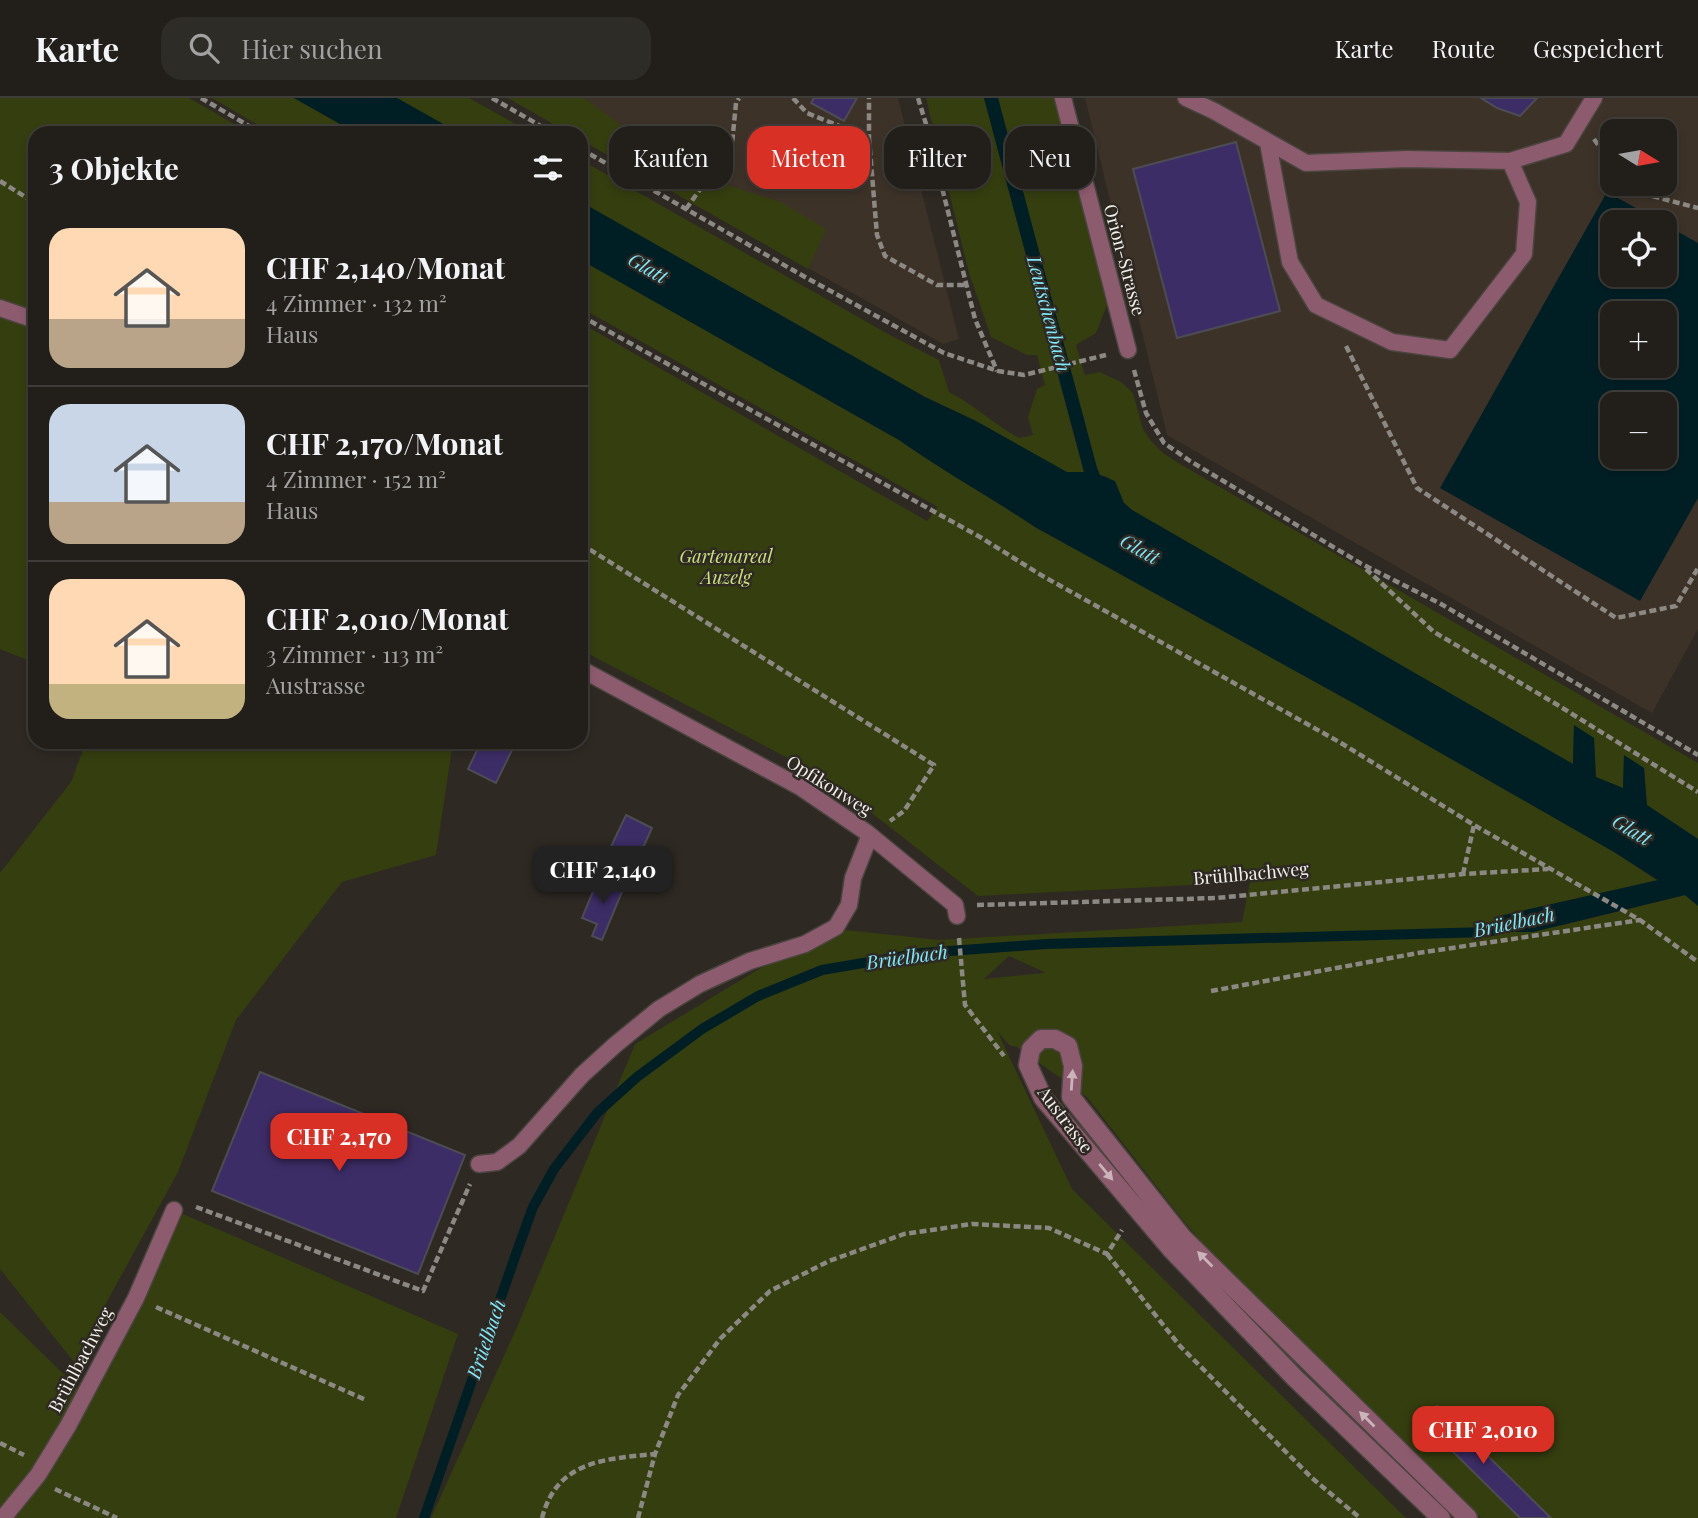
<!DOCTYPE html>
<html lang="de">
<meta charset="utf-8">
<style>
body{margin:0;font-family:"Playfair Display",serif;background:#2e2c27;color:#f1f3f6;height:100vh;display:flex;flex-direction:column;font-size:26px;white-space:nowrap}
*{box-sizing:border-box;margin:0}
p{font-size:23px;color:#a2a2a2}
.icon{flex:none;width:38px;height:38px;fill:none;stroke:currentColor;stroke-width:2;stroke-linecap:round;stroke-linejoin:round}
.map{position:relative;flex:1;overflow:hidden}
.panel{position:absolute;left:28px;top:28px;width:560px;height:623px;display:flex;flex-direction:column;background:#221f1a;border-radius:21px;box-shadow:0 4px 10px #0003,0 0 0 2px #3f3d39}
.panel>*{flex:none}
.guide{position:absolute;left:609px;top:28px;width:665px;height:63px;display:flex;gap:14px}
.needle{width:46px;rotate:101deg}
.buttons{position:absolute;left:1600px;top:21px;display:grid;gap:14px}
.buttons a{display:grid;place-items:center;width:77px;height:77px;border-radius:14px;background:#221f1a;box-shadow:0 4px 10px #0003,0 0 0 2px #3f3d39;font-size:35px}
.price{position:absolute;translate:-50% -60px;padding:0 16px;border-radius:14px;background:#d93025;color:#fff;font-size:23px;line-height:46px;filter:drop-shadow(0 2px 4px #0008)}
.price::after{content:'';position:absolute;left:50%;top:42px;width:21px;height:16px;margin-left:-10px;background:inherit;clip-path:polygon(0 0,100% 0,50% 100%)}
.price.selected{background:#222;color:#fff}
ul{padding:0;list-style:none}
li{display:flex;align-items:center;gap:21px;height:175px;padding:0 21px}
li+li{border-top:2px solid #3f3d39}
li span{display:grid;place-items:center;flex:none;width:196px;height:140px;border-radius:21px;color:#555}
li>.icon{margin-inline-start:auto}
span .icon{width:84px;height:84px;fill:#fffc;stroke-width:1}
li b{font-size:30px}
h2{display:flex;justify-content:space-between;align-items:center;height:84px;padding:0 21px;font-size:30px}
.pill{padding:0 24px;border-radius:21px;background:#221f1a;box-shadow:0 4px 10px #0003,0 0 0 2px #3f3d39;font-size:24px;line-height:63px}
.pill.selected{background:#d93025;color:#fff}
header{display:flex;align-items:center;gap:42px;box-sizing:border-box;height:98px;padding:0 35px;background:#221f1a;border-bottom:2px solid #3f3d39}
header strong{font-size:33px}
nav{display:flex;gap:38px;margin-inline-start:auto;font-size:24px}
.search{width:490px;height:63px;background:#2e2c27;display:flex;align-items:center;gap:18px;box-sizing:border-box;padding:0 24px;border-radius:21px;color:#a2a2a2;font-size:26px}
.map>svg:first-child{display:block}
.built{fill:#3c3228;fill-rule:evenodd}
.green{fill:#353e0f;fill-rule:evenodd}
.water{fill:#001f25;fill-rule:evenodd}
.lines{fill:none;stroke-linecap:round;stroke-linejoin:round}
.stream{stroke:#001f25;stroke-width:10}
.building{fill:#3d2d67;stroke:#4d4c53;stroke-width:2}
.lane-casing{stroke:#4a453f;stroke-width:19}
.street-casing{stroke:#4a453f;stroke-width:21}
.path{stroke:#8c8883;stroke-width:4.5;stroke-dasharray:7 3.5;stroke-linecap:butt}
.lane{stroke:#8d5b6e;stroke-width:16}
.street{stroke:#8d5b6e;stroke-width:18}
.oneway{fill:#cab4ba}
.labels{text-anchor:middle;stroke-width:5;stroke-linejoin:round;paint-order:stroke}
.street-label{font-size:18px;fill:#f3f0ec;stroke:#2e2923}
.park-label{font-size:18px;font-style:italic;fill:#cbe17e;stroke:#2e2923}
.water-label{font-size:19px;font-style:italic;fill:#7fe8fc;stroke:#2e2923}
</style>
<header>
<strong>Karte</strong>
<div class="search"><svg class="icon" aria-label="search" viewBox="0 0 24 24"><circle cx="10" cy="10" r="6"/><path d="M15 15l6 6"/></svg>Hier suchen</div>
<nav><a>Karte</a><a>Route</a><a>Gespeichert</a></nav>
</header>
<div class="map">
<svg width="1698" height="1420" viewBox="0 0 1698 1420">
<rect width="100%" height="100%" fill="#2e2923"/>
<!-- built -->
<path class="built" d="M508,0H898L959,241L943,246L581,42V35H569Z
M1085,0H1698V531L1652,615L1167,337ZM1612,33H1664V86H1612ZM1612,124H1664V177H1612ZM1612,215H1664V268H1612ZM1612,306H1664V359H1612Z"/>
<!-- green -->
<path class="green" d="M0,0H189L250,35H35V565L0,551Z
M212,0H294L356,35H272Z
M397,0H469L532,35H459Z
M508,0H584L625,30L655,34L705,80L781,104L826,131L808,171L581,42V35H569Z
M926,0H984L1084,374L1067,375L976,323L925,299L581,104V62L888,236L939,262L949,294C974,307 994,326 1019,340L1033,337L1028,319L1037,291L1045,287L1037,257H1027L991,239L969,175Z
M998,0H1055L1109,202L1096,235L1076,247L1085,277L1100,274L1121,284L1133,295L1143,331L1151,343L1163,355L1180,366L1698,665V741L1646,707L1644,670L1624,658L1623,690L1595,679L1594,640L1574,628L1573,667L1132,412L1124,405L1108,379L1100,377L1097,370Z
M581,162L899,342C943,373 990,399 1035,429L1355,606L1614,754L1658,783L1559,828L1685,797L1698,808V1420H1481L1231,1180L1182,1121L1087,999L1017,949L1009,947L997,933L1072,1091L1406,1420H431L517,1229L635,946L827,830L939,842L1242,824L1250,784L978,798L828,681L581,552V225L927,423L938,409L581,210ZM1009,858L1044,874V875L984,881Z
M86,644H453L436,757L342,784L236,922L178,1074L74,1264L0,1171V775L71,684Z
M183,1116L458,1236L396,1420H0V1214L91,1303Z"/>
<!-- water -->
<path class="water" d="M294,0H397L459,35H356Z
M984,0H998L1097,370L1100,377L1115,383L1124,405L1132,412L1573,666L1574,627L1594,640L1596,679L1623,690L1624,657L1644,670L1647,707L1698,741V808L1685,797L1533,834H1488L1499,818L1658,782L1614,754L1355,606L1035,429C990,399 943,373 899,342L581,162V104L925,299L976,323L1067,374H1084Z
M1607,94L1661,124H1612V177H1664V126L1698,145V400L1640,503L1440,390ZM1664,215V268H1612V215ZM1612,306H1664V359H1612Z"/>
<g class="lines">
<!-- stream -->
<path class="stream" d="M424,1420L516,1156L533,1109L554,1071L597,1015L637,979L702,931L758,898L822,872L922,855L1046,846L1488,834L1500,831"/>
</g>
<!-- building -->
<path class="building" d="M814,0H857L844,23L811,5Z
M1481,0H1537L1520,18L1497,10Z
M1236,44L1280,213L1177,240L1133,71Z
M481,644H496L512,652L496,685L468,671Z
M626,717L652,730L633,772L606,759Z
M599,779L624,789L602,842L592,838L597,826L582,820Z
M260,974L465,1057L418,1176L212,1093Z
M1437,1308L1551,1420H1520L1422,1323Z"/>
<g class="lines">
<!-- lane casing -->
<g class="lane-casing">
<path id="lane" d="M1063,0L1128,252
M1186,0L1214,13L1306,65L1407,61L1510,63L1566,46L1594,0
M1268,45L1290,164L1316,207L1392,244L1450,252L1524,156L1528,104L1510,63
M0,210L35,222
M581,571L800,689L866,734L955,807L957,818
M479,1066L497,1064L519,1048L582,977L615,947L659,911L700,886L750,863L805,846L836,829L849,807L853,780L870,737
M3,1420L38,1377L68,1328L136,1200L174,1112"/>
</g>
<!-- street casing -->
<g class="street-casing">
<path id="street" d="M1441,1420L1295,1280L1171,1151L1043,1000L1028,967L1031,951L1041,941H1055L1068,948L1073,968L1071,999L1183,1140L1468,1420"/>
</g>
<!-- path -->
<path class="path" d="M201,0L261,35
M492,0L553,35
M793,0L807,15L869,40V0
M918,0L926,26L975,221L997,273
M869,40L877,137L885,158L937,187H966
M1594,41L1612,67
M581,51L805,179L944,255L998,273L1024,277L1106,257
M0,83L35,105
M1625,86L1629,92L1698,110
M686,111L711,76L731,56L736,5L739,0
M581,218L980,439L1041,477L1341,645L1474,727L1640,822L1698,864
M1346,248L1417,390L1616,520L1676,508L1698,470
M1134,272L1146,315L1164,345L1190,363L1360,465L1441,506L1698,657
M581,446L934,667L904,713L890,723
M1366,471L1434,534L1556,606L1698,694
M1463,776L1474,727
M977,807L1217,800L1463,776L1548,771
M959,840L965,907L1004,958
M1211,893L1418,855L1640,822
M196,1109L423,1193L470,1086
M1107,1156L1180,1248L1312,1380L1360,1420
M156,1209L366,1302
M0,1345L24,1357
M55,1391L117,1420
M542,1420C557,1362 606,1361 655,1356
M638,1420L655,1356L678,1297L720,1241L770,1193L829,1163L904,1136L972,1126L1049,1130L1107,1156L1122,1132"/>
<!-- lane -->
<use href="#lane" class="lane"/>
<!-- street -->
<use href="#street" class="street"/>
</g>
<!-- one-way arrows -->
<defs><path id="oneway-solid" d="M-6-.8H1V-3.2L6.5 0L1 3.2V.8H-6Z" transform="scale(1.75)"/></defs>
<g class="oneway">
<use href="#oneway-solid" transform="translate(1072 982) rotate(-86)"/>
<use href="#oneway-solid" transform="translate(1106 1074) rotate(50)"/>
<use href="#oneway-solid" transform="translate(1205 1161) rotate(-135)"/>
<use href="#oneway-solid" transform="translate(1367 1321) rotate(-135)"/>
</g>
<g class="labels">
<!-- street labels -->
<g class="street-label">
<text transform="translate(1124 162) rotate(75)" y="6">Orion-Strasse</text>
<text transform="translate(829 688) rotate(32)" y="6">Opfikonweg</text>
<text transform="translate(1251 776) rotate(-5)" y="6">Brühlbachweg</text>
<text transform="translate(1065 1022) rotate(53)" y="6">Austrasse</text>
<text transform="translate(81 1262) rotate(-62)" y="6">Brühlbachweg</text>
</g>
<!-- park labels -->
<g class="park-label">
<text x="726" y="465">Gartenareal<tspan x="726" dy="21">Auzelg</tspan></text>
</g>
<!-- water labels -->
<g class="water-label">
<text transform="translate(648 170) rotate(30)" y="7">Glatt</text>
<text transform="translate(1049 216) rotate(75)" y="7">Leutschenbach</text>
<text transform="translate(1140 451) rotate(29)" y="7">Glatt</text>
<text transform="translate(1632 732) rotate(31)" y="7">Glatt</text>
<text transform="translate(1514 824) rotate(-12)" y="7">Brüelbach</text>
<text transform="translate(907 859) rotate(-8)" y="7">Brüelbach</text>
<text transform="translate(486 1241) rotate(-71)" y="7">Brüelbach</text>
</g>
</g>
</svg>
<div class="buttons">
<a><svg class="needle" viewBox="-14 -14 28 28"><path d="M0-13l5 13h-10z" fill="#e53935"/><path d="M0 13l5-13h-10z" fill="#a2a2a2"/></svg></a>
<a><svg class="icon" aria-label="locate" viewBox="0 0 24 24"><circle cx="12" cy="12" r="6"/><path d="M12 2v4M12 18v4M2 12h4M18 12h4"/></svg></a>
<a>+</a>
<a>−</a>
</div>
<b class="price selected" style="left:603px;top:808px">CHF 2,140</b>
<b class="price" style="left:339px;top:1075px">CHF 2,170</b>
<b class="price" style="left:1483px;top:1368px">CHF 2,010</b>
<div class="guide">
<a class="pill">Kaufen</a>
<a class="pill selected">Mieten</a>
<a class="pill">Filter</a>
<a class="pill">Neu</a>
</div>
<section class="panel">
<h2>3 Objekte<svg class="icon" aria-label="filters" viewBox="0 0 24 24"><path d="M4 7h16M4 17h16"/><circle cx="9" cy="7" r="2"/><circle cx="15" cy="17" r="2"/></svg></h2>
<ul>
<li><span style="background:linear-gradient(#ffd9b3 65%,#b9a48a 0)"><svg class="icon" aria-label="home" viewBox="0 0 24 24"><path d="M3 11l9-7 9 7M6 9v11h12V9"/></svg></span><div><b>CHF 2,140/Monat</b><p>4 Zimmer · 132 m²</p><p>Haus</p></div></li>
<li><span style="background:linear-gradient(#c9d6e8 70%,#b9a48a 0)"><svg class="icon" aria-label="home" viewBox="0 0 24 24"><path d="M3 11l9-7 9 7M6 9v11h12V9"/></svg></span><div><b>CHF 2,170/Monat</b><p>4 Zimmer · 152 m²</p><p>Haus</p></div></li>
<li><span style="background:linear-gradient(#ffd9b3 75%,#c2b280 0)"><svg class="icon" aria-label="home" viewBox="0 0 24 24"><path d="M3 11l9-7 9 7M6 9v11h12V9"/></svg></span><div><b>CHF 2,010/Monat</b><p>3 Zimmer · 113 m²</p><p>Austrasse</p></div></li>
</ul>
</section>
</div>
